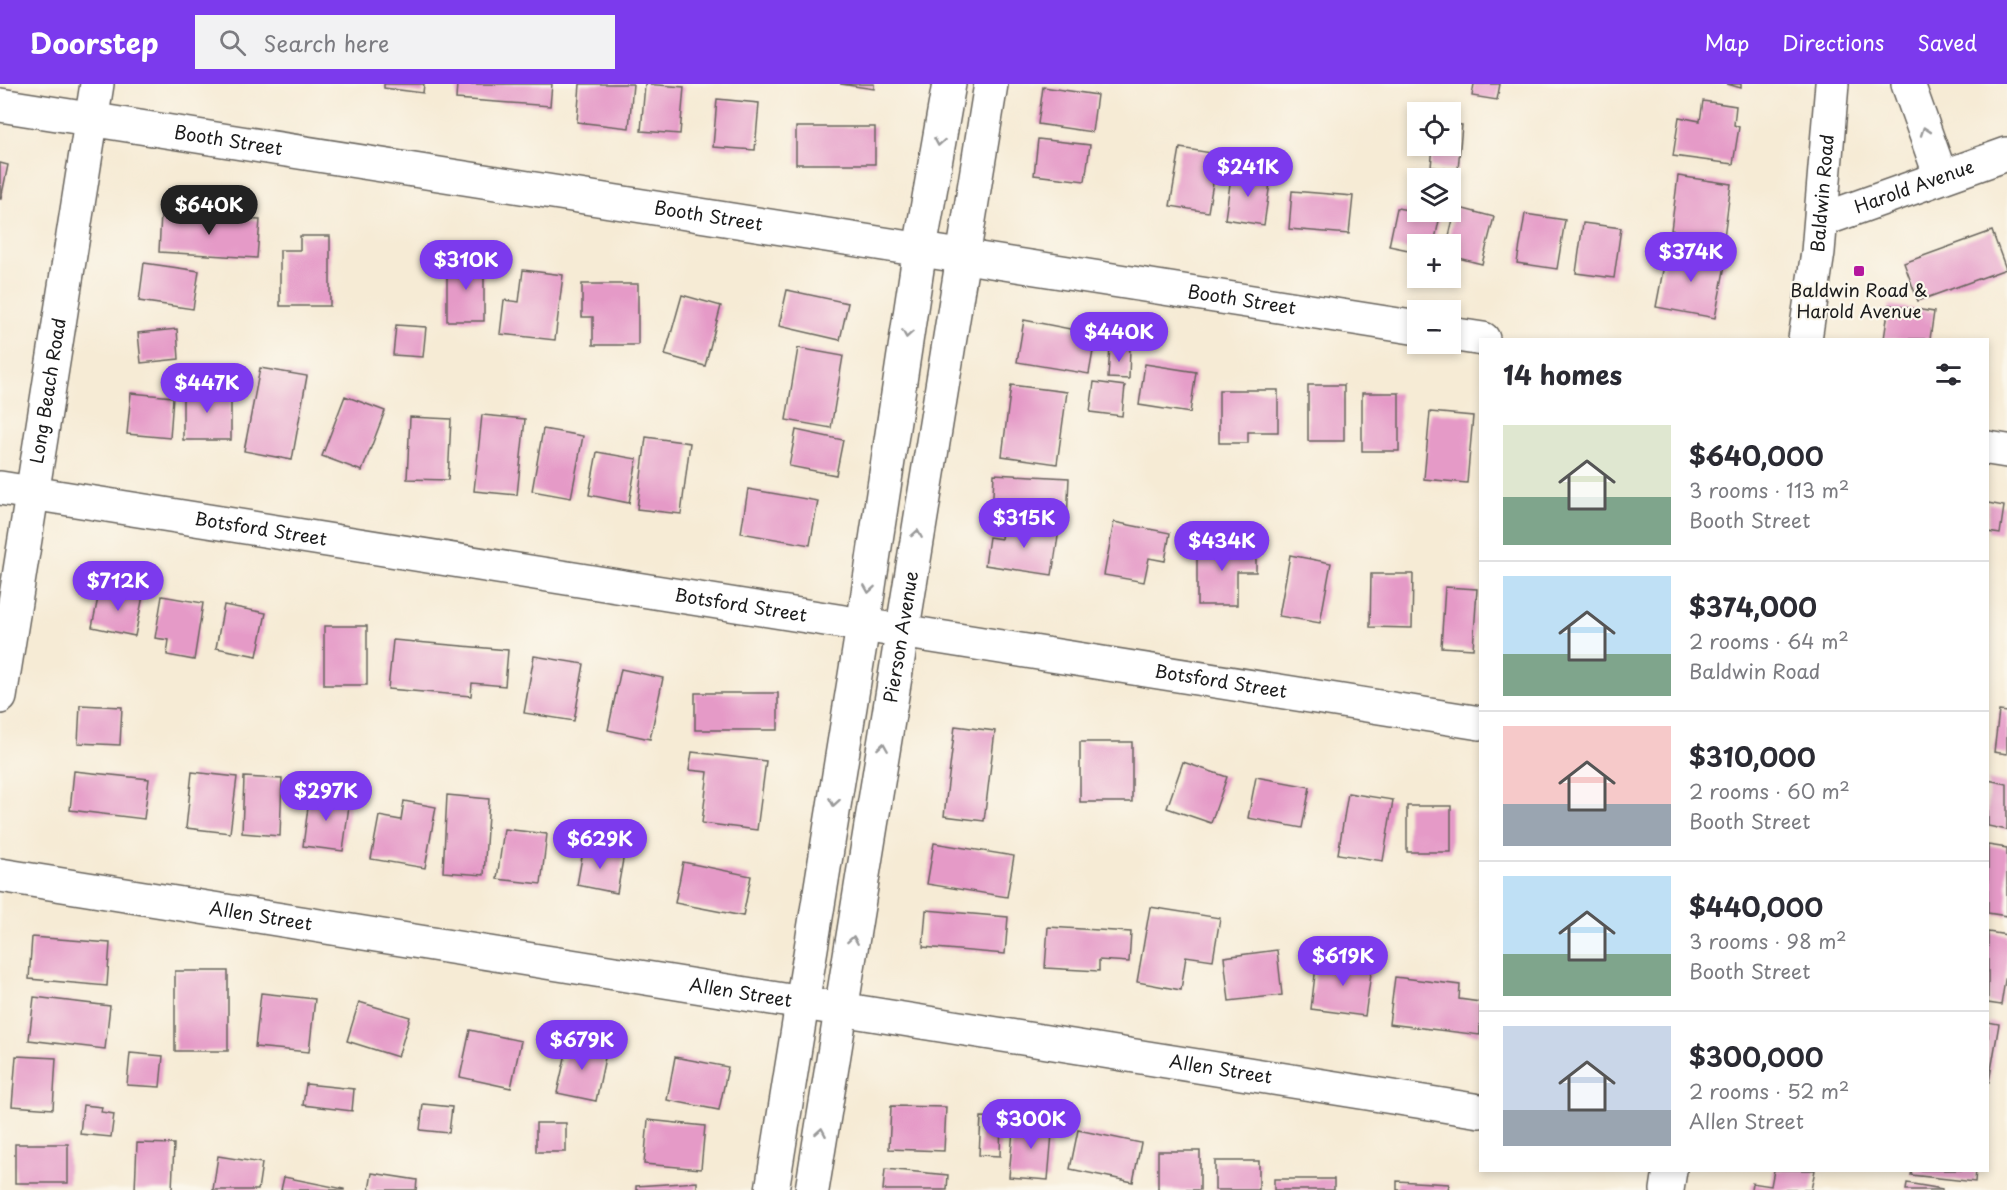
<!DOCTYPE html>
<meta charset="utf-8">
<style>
body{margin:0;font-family:"Playpen Sans",sans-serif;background:#f2f2f3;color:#2b2b33;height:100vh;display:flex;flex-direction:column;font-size:22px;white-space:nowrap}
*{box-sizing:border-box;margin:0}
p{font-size:20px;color:#7c7c81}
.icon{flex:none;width:33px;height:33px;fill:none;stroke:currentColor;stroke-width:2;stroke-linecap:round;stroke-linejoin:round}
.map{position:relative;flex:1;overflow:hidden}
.drawer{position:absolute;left:1479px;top:254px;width:510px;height:834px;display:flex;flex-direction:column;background:#fff;border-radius:0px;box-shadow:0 3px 9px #0003}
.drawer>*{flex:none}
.buttons{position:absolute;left:1407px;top:18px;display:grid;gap:12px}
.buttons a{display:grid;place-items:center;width:54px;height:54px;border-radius:0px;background:#fff;box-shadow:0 3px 9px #0003;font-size:30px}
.price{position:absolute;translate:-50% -51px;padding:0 14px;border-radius:21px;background:#7c3aed;color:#fff;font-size:20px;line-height:39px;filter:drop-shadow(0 2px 3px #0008)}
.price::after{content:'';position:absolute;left:50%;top:36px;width:18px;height:14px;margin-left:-9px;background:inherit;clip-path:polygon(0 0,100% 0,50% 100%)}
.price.active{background:#222;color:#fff}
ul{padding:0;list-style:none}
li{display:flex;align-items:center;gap:18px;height:150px;padding:0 24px}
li+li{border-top:2px solid #e1e1e2}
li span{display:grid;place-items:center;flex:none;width:168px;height:120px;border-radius:0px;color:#555}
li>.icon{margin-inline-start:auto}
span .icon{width:72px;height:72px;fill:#fffc;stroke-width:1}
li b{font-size:26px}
h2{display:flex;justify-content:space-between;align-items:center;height:72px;padding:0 24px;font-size:26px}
header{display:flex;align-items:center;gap:36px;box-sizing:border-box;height:84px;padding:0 30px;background:#7c3aed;color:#fff}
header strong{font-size:28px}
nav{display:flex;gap:33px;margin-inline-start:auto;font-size:21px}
.search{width:420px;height:54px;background:#f2f2f3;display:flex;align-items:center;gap:15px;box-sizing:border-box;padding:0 21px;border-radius:0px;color:#7c7c81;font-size:22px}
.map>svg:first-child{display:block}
.building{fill:#e59ac7}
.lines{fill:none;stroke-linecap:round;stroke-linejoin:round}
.street-casing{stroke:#68645d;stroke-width:36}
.secondary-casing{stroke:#68645d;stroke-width:36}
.street{stroke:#fff;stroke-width:33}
.secondary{stroke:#fff;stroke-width:33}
.oneway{stroke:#999}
.poi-dot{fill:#b5179e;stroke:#fbf7ec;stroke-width:2}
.labels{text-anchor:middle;stroke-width:4.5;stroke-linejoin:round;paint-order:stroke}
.street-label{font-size:18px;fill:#1c1c1c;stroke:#fbf7ec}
.poi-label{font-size:18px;fill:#1c1c1c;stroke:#fbf7ec}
</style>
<header>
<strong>Doorstep</strong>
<div class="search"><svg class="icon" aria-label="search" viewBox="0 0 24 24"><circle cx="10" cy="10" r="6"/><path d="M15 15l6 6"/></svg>Search here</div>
<nav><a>Map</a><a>Directions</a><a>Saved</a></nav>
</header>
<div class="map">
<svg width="2007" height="1106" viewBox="0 0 2007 1106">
<rect width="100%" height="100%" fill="#fbf7ec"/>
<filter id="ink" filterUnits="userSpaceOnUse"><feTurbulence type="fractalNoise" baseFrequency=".0167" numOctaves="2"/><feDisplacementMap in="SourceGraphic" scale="12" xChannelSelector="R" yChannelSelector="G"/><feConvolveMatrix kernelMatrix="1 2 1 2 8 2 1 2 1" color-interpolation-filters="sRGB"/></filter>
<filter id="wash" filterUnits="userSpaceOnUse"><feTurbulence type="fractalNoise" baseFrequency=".008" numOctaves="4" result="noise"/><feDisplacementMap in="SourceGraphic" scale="24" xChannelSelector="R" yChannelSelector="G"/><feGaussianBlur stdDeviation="1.35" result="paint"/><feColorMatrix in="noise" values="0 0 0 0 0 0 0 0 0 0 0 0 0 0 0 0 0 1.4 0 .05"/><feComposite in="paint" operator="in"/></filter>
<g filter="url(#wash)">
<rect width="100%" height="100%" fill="#f6ebd5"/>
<g id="blocks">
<!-- building -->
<path class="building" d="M384,0H424L423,9L384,4Z
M457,0H552L550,22L456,15Z
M580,0H633L629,44L577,38Z
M645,0L684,3L680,50L641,47Z
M840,0H874V5Z
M1474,0H1500L1497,16L1472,12Z
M1727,0H1741V4Z
M1043,3L1097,11L1092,48L1038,40Z
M717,15L759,19L755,66L713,63Z
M1703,17L1736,22L1734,41L1739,43L1733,80L1673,72L1679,33L1700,37Z
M1450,40L1462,41L1458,86L1431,83L1433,62H1450Z
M796,43H875V80H796Z
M1038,55L1090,61L1085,97L1034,91Z
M1180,64L1218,70L1208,128L1170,122Z
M0,79L8,81L1,115H0Z
M1232,86L1271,92L1264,141L1225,135Z
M1678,92L1731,100L1724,153L1671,146Z
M1292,107L1353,112L1349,150L1289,145Z
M1456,123L1494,133L1482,180L1450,172V160H1447Z
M1397,124L1440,132L1434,160H1418V168L1389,162Z
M161,130L260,136L257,174L159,168Z
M1525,130L1565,136L1557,185L1517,179Z
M1583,139L1621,144L1614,194L1576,189Z
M1992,147L2006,185L1918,217L1904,179Z
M300,152H330V222H280V166H300Z
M1667,165L1726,176L1715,234L1656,223Z
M447,177H484V237H447Z
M144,179L199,187L193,225L139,217Z
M523,186L563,191L555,256L500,250L504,216L519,218Z
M582,200H638V261H593V233H582Z
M787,206L848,219L840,256L779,242Z
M682,211L721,222L705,282L665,271Z
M1889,221L1934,228L1930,255H1884Z
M1024,236L1096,250L1089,290L1017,278Z
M396,241L426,243L423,273L393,271Z
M177,245L179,275L141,279L138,249Z
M1110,262L1130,263L1129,295L1108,294Z
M798,264L843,272L831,344L786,336Z
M1145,280L1196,288L1190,329L1139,321Z
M260,284L307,292L292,376L244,367Z
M1094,298L1125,302L1122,332L1090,328Z
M1011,301L1067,308L1057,380L1002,372Z
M1308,301H1344V357H1308Z
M183,303H231V356H183Z
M1219,306H1278V348H1248V359H1219Z
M131,309L173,313L170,354L127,350Z
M1362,309H1399V367H1362Z
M345,312L385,327L362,387L322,372Z
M1430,328L1473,332L1467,399L1424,395Z
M482,331L525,335L517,411L474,407Z
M410,333L451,335L448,396L407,395Z
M543,345L583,352L571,414L532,407Z
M796,346L843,356L836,391L789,382Z
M646,353L690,359L681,430L637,425Z
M597,368L637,375L629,419L589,411Z
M994,390L1069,394L1067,437L992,433Z
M748,405L818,417L810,461L741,449Z
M1988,419L2004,422L2000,450L1988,448Z
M1003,438L1059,446L1052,491L985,481L989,453L1001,455Z
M1114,438L1170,449L1165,477L1149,474L1144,498L1104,491Z
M1197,460H1256V488H1237V521H1197Z
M1290,471L1331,479L1320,539L1279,532Z
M1371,490H1413L1412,544L1370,543Z
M1445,503L1477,505L1473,565L1441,563Z
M100,504L143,512L135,552L92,543Z
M162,512L203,519L194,576L167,571L169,556L155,554Z
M224,521L266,529L257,572L216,564Z
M324,542H367V601H324Z
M393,556L508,566L505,602L472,599L471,612L388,605Z
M534,572L584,580L574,637L524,629Z
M621,585L663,594L650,655L608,646Z
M695,609H778V646H695Z
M80,621L122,623L120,661L78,659Z
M1999,627L2007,628V670L1994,668Z
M955,642L995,647L984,737L944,732Z
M1080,658H1132V718H1080Z
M692,668L766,677L757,746L702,739L708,688L689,686Z
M1183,678L1227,693L1211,739L1167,724Z
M74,687L149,695L144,735L70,726Z
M192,688L237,693L230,749L186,744Z
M244,693L282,695L280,752L242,749Z
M1256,693L1310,703L1302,744L1248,734Z
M1988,696L2007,700V746L1988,742Z
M310,708L350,714L343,767L303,762Z
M1348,709L1393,716L1383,777L1338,770Z
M447,711L489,715L484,791L443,788Z
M404,717L436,723L425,784L371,775L379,732L401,736Z
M1407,722H1451V768H1407Z
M504,745L547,750L541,800L497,795Z
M934,759L1014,772L1007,813L927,800Z
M1988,761L2007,764V832L1988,829Z
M584,762L624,770L617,809L577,801Z
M683,778L751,792L743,832L675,819Z
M1150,823L1220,834L1213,876L1186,872L1181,906L1137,898Z
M926,826L1008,833L1005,870L923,863Z
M1048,843L1131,848L1129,878L1099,876V887L1045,884Z
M1988,848L2007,851V884L2001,921L1988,919Z
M32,853L110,859L107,902L29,895Z
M1277,866L1282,911L1229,917L1224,873Z
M1343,872L1373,875L1365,932L1311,925L1316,882L1341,886Z
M175,887H228V967H175Z
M1395,893L1460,901L1459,915L1480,918V951L1389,940Z
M261,909L315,915L309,968L255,963Z
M34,913L110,922L105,965L29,956Z
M359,918L410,933L398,973L347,957Z
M1988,938L1999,940L1989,998H1988Z
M470,946L521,957L511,1004L460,993Z
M569,956L607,964L596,1017L557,1009Z
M130,969L163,972L160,1003L127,1001Z
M16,972L56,974L53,1025L12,1022Z
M675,973L728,983L719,1026L667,1016Z
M306,1000L354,1005L352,1027L303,1021Z
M423,1020L452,1023L449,1049L420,1046Z
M83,1021L102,1023L101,1028L114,1030L111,1053L80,1050Z
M891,1022L946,1023L944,1067L889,1065Z
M981,1033L1001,1034L1000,1072L979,1071Z
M1014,1035L1053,1038L1048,1096L1009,1093Z
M648,1036L705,1042L701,1085L644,1080Z
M536,1039H566V1068H536Z
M1078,1046L1141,1059L1133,1098L1070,1085Z
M137,1059L174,1060L172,1106H135Z
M15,1060H68V1099H15Z
M1158,1067H1200V1106H1158Z
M218,1072L262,1079L258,1106H213Z
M1215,1077H1259V1106H1215Z
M885,1085L948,1091L947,1106H883Z
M1774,1086H1815L1811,1106H1751L1752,1099L1771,1102Z
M1912,1086H1976L1975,1098L1911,1091Z
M372,1089L417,1096L416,1106H369Z
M284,1093L344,1105V1106H281Z
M1274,1095H1334V1106H1274Z
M1397,1097L1449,1100L1448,1106H1397Z
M697,1098V1106H636V1102Z
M1907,1099L1942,1105V1106H1906Z"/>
</g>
</g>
<g filter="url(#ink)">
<use href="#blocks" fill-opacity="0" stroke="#68645d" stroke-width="1.5"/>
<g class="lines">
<!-- street casing -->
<g class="street-casing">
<g id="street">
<path d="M1908,0L1941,93"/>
<path id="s1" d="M0,21L1418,244"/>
<path id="s2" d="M1822,136L2007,70"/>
<path d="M1450,250L1483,255"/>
<path d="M1988,364L2007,367"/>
<path id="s3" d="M0,404L1480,639"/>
<path id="s4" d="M0,791L1480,1027"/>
<path d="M772,1106L863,542L920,165L949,0"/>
<path id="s5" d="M812,1106L991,0"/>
</g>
</g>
<!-- secondary casing -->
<g class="secondary-casing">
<g id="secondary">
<path id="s6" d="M1805,255L1818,168L1832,0"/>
<path id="s7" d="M0,613L97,0"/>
<path d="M1667,1106L1670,1086"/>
</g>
</g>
<!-- street -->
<use href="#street" class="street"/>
<!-- secondary -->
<use href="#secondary" class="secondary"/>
</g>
<!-- one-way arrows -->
<defs><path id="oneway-chevron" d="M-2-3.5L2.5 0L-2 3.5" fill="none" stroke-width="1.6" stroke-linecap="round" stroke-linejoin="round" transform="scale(1.5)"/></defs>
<g class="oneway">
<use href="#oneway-chevron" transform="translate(1925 47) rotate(-109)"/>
<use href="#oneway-chevron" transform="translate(939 58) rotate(100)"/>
<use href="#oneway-chevron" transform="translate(907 250) rotate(99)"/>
<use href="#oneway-chevron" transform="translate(917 450) rotate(-81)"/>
<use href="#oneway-chevron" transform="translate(869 505) rotate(99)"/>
<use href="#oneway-chevron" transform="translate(883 663) rotate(-81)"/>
<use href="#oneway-chevron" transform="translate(834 718) rotate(99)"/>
<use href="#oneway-chevron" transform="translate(853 856) rotate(-81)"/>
<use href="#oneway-chevron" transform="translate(821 1048) rotate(-80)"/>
</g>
</g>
<!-- markers -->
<rect class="poi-dot" x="1853" y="181" width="12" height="12" rx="3"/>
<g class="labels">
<!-- street labels -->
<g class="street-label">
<text dy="6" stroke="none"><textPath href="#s1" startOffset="231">Booth Street</textPath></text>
<text dy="6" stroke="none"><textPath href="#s2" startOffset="98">Harold Avenue</textPath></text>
<text dy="6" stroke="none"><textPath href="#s6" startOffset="147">Baldwin Road</textPath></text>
<text dy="6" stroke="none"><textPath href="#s1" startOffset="717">Booth Street</textPath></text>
<text dy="6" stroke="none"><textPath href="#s1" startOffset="1257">Booth Street</textPath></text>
<text dy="6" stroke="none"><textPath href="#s7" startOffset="310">Long Beach Road</textPath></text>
<text dy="6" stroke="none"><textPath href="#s3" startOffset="264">Botsford Street</textPath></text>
<text dy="6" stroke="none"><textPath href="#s3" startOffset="750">Botsford Street</textPath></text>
<text dy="6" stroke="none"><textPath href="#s5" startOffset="560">Pierson Avenue</textPath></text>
<text dy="6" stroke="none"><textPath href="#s3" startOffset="1236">Botsford Street</textPath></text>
<text dy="6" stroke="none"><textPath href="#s4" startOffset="264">Allen Street</textPath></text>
<text dy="6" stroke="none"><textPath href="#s4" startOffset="750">Allen Street</textPath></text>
<text dy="6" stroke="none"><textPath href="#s4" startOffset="1236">Allen Street</textPath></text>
</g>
<!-- poi labels -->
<g class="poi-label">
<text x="1859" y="213">Baldwin Road &amp;<tspan x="1859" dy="21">Harold Avenue</tspan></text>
</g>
</g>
</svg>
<div class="buttons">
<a><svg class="icon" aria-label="locate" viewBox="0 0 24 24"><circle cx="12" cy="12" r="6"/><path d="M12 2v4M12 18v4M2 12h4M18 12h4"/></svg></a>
<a><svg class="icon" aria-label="layers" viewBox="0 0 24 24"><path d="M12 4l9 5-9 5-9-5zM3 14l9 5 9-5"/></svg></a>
<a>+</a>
<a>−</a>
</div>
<b class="price" style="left:1248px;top:114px">$241K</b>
<b class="price active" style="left:209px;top:152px">$640K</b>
<b class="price" style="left:1691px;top:199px">$374K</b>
<b class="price" style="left:466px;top:207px">$310K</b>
<b class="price" style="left:1119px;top:279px">$440K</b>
<b class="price" style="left:207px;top:330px">$447K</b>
<b class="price" style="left:1024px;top:465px">$315K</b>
<b class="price" style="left:1222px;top:488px">$434K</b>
<b class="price" style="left:118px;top:528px">$712K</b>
<b class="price" style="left:326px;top:738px">$297K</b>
<b class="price" style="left:600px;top:786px">$629K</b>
<b class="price" style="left:1343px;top:903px">$619K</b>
<b class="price" style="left:582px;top:987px">$679K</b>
<b class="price" style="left:1031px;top:1066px">$300K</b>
<section class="drawer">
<h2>14 homes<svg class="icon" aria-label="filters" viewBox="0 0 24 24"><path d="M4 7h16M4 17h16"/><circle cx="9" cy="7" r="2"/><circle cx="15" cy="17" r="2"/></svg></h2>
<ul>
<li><span style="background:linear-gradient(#dfe7d0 60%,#7fa58c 0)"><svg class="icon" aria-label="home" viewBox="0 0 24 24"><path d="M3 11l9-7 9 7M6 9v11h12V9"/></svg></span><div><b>$640,000</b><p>3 rooms · 113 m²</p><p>Booth Street</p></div></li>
<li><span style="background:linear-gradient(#bfe0f5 65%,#7fa58c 0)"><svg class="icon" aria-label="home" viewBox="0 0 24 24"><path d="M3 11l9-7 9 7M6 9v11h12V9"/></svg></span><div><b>$374,000</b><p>2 rooms · 64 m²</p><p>Baldwin Road</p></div></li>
<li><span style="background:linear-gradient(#f6c9c9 65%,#9aa5b1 0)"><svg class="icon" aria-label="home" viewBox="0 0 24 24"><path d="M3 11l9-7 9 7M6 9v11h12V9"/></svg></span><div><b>$310,000</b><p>2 rooms · 60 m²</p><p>Booth Street</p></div></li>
<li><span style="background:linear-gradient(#bfe0f5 65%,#7fa58c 0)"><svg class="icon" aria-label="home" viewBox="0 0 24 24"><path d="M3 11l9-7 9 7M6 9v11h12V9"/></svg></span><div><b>$440,000</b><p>3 rooms · 98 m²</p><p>Booth Street</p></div></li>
<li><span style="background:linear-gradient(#c9d6e8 70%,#9aa5b1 0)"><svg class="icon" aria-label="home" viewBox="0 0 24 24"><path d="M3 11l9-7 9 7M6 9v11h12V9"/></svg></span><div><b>$300,000</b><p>2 rooms · 52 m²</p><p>Allen Street</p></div></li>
</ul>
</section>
</div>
